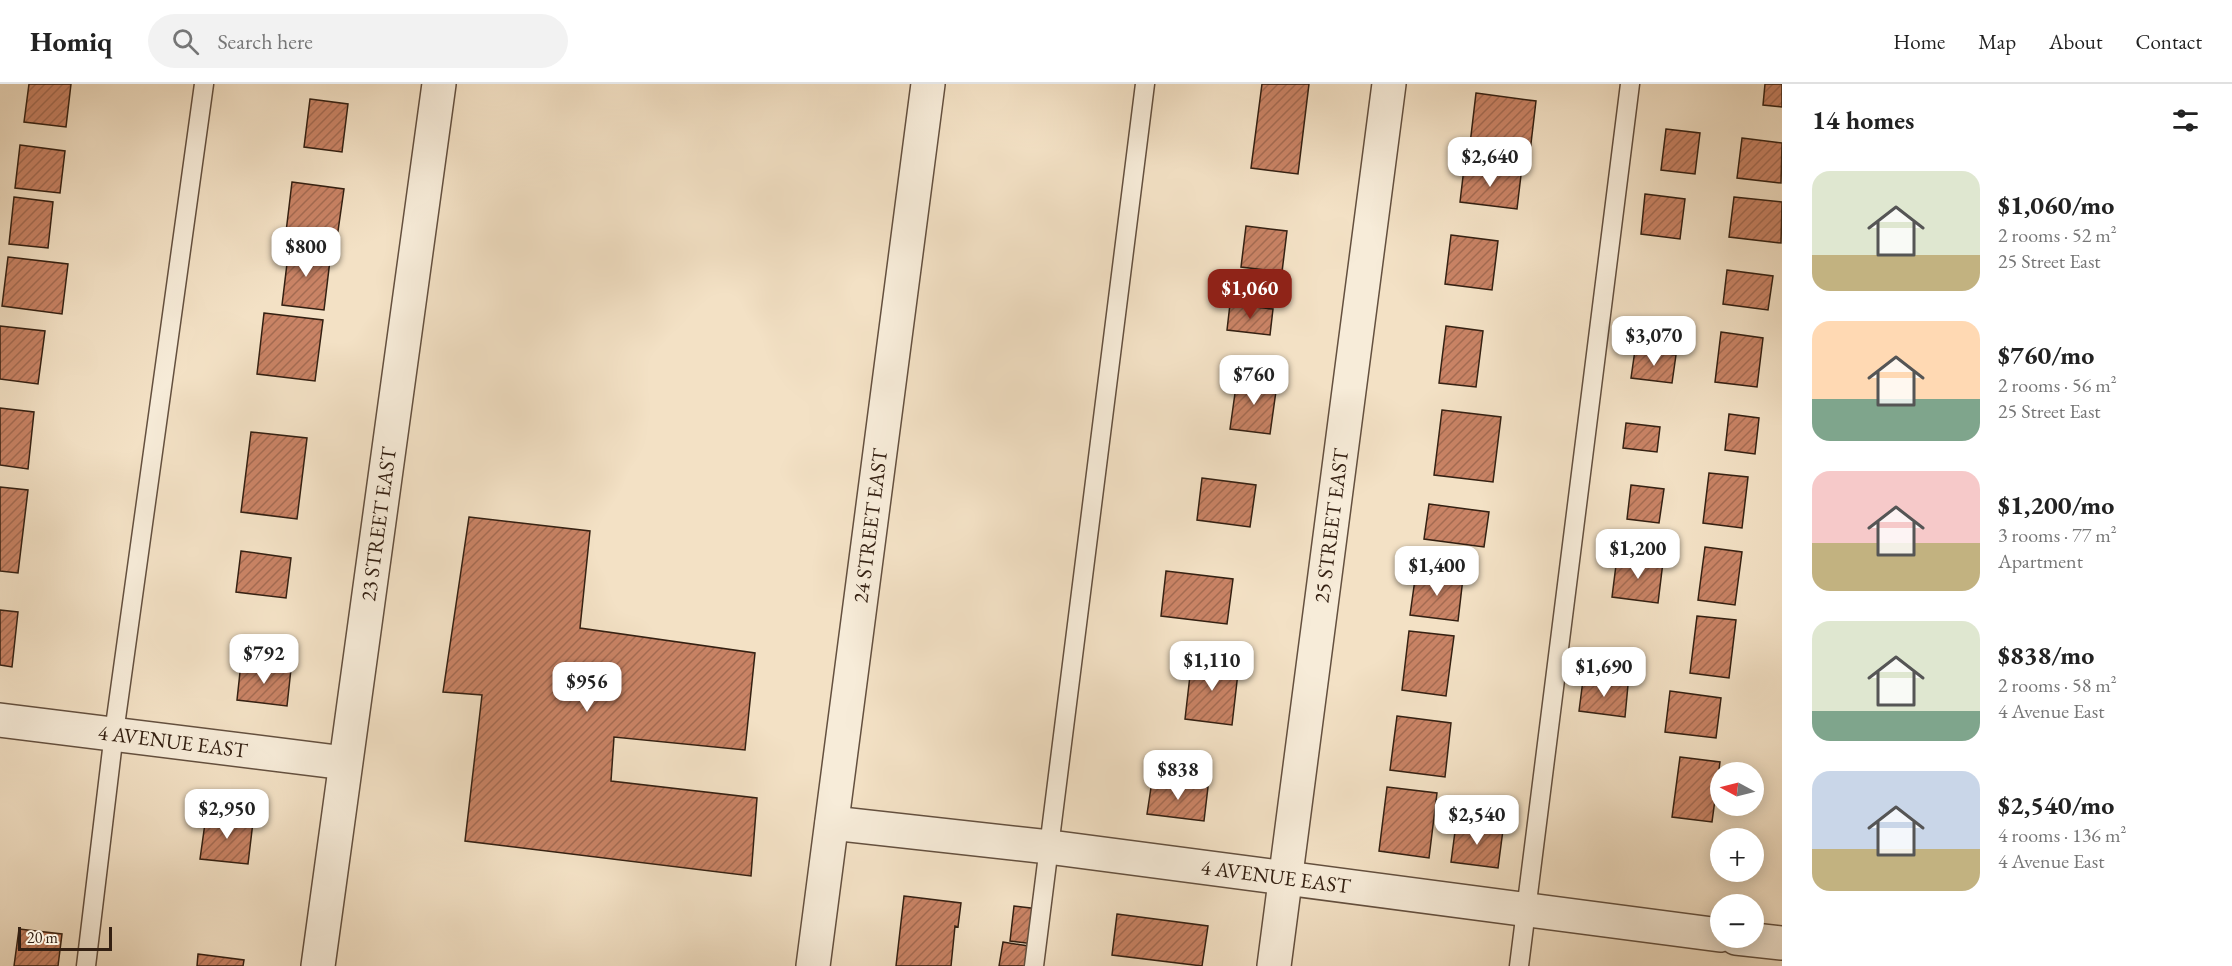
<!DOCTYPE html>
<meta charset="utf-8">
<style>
body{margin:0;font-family:"EB Garamond",serif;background:#f2f2f2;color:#222;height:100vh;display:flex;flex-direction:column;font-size:22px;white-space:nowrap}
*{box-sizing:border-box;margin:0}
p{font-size:20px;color:#767676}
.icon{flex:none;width:33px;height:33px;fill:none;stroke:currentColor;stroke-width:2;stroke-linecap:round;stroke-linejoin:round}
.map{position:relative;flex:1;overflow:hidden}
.side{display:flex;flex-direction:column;background:#fff;width:450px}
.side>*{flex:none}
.needle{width:39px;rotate:277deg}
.controls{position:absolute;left:1710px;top:678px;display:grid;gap:12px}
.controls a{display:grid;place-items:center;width:54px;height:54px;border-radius:50%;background:#fff;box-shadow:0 3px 15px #0003;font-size:30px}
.scale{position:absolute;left:18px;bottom:15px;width:94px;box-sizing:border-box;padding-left:6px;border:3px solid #342012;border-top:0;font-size:16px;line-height:21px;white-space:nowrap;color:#342012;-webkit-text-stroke:4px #f7ecd9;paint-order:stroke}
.price{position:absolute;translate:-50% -51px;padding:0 14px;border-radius:12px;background:#fff;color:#222;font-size:20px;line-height:39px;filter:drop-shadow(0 2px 3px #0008)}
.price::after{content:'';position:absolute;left:50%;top:36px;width:18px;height:14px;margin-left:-9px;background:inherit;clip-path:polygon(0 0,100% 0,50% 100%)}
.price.active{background:#8f2418;color:#fff}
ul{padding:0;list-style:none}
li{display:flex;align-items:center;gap:18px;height:150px;padding:0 30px}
li span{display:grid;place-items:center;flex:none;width:168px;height:120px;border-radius:18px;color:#555}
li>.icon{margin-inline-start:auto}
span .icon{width:72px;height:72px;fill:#fffc;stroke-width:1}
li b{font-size:26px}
h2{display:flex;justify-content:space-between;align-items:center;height:72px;padding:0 30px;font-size:26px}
header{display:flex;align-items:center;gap:36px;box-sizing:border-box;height:84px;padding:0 30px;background:#fff;border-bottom:2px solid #e0e0e0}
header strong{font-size:28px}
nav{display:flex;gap:33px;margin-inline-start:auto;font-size:21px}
.search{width:420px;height:54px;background:#f2f2f2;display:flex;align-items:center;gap:15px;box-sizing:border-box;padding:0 21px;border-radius:33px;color:#767676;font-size:22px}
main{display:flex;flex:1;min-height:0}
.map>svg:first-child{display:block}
.building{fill:url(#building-hatch);stroke:#342012;stroke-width:1.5}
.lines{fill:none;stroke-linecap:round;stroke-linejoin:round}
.service-casing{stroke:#64503f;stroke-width:21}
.minor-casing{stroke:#64503f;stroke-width:36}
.service{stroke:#f7ecd9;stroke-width:18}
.minor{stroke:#f7ecd9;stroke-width:33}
.labels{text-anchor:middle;stroke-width:6;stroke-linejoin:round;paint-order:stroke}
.street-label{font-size:21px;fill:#342012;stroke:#f7ecd9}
</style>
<header>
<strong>Homiq</strong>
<div class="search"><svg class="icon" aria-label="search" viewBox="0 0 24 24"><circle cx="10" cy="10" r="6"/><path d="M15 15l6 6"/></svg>Search here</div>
<nav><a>Home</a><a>Map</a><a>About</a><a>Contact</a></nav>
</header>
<main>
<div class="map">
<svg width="1782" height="882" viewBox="0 0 1782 882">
<defs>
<pattern id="building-hatch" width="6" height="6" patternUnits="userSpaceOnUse" patternTransform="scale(1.5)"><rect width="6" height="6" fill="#c98365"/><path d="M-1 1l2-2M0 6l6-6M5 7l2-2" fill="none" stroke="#a46b52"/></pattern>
</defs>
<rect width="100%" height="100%" fill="#f3e1c5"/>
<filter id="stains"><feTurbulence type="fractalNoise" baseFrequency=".00333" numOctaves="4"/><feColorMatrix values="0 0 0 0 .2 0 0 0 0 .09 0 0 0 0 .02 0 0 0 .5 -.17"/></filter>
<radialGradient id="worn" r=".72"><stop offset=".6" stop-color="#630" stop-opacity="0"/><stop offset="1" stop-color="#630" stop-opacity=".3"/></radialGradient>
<!-- building -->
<path class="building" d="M29,0H71L66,43L24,38Z
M1262,0H1309L1298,90L1251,84Z
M1765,0H1782V23L1763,21Z
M1476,9L1536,17L1530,68L1470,60Z
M310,15L348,20L342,68L304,63Z
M1666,45L1700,49L1695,90L1661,86Z
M1742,54L1782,59L1781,99L1737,94Z
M20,61L65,67L60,109L15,104Z
M1464,84L1521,91L1517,125L1460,118Z
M292,98L344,105L337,154L286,148Z
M1645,110L1685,115L1680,155L1641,150Z
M14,113L53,118L48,164L9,160Z
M1734,113L1782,118L1781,159L1729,153Z
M1246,142L1287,147L1282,188L1241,183Z
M1451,151L1498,157L1492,206L1445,200Z
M289,163L331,168L324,226L282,221Z
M8,173L68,180L62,230L2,222Z
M1727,186L1773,192L1768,226L1723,220Z
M1230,220L1273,225L1270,251L1227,246Z
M264,229L323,236L315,297L257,290Z
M0,242L45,247L38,300L0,295Z
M1446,242L1483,247L1476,303L1439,299Z
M1721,248L1763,254L1757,303L1715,298Z
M1635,266L1676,271L1672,299L1631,294Z
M1237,295L1277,300L1270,350L1230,345Z
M0,324L34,328L28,385L0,381Z
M1442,326L1501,333L1493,398L1434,391Z
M1729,330L1759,334L1755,370L1725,366Z
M1626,339L1660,343L1657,368L1623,364Z
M251,348L307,354L297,435L241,428Z
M1709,389L1748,393L1742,444L1703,439Z
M1202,394L1256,401L1250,443L1197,436Z
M1631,401L1664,405L1659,439L1627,435Z
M0,403L28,406L18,489L0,487Z
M1429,420L1489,428L1484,463L1424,455Z
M469,433L590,447L580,544L755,569L745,666L614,653L611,697L757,714L751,792L465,757L482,611L443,608Z
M1705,463L1742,468L1735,521L1698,516Z
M241,467L291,474L286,514L236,508Z
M1617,473L1663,478L1658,519L1612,513Z
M1166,487L1233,495L1227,540L1161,532Z
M1416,488L1463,494L1458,537L1410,531Z
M0,526L18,528L12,583L0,581Z
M1697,532L1736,536L1729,594L1690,589Z
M1409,547L1454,552L1446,612L1402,606Z
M1192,574L1239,580L1232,641L1185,635Z
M241,579L291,585L287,622L237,616Z
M1583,596L1628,601L1625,633L1579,627Z
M1670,607L1721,614L1716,654L1665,648Z
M1397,632L1451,639L1445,693L1390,686Z
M1680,673L1720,678L1712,738L1672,733Z
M1152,697L1208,703L1204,737L1147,730Z
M1387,703L1437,709L1429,774L1379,767Z
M206,732L253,738L248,780L200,775Z
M1456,740L1503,746L1498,784L1451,778Z
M904,812L961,819L958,843L955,842L951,882H896Z
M1014,822L1039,825L1034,860L1010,857Z
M1117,830L1208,842L1202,882L1112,871Z
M19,845L62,850L58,882H14Z
M1003,858L1028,862L1026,882H999Z
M198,870L244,876L243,882H197Z"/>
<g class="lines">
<!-- service casing -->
<g class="service-casing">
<path id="service" d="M86,882L114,649L204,0
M1034,882L1145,0
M1519,882L1630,0"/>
</g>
<!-- minor casing -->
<g class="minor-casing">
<g id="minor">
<path id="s1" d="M0,636L345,679"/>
<path id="s2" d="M832,739L1049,763L1720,851"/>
<path d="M1736,854L1782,859"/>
<path id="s3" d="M318,882L439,0"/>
<path id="s4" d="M813,882L928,0"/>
<path id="s5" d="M1274,882L1389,0"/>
</g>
</g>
<!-- service -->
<use href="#service" class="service"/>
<!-- minor -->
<use href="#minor" class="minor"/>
</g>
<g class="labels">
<!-- street labels -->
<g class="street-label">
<text dy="7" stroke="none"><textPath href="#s3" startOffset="446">23 STREET EAST</textPath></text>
<text dy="7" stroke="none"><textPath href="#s4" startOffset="444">24 STREET EAST</textPath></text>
<text dy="7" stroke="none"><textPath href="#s5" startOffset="444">25 STREET EAST</textPath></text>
<text dy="7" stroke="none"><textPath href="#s1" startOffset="174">4 AVENUE EAST</textPath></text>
<text dy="7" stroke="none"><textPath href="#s2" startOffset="447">4 AVENUE EAST</textPath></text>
</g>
</g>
<rect width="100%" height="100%" filter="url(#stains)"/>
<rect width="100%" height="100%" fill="url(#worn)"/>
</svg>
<div class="controls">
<a><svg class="needle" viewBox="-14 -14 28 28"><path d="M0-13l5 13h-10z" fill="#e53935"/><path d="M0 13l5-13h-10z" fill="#767676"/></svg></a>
<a>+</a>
<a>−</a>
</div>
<div class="scale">20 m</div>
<b class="price" style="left:1490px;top:104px">$2,640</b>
<b class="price" style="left:306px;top:194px">$800</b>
<b class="price active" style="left:1250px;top:236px">$1,060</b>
<b class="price" style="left:1654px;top:283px">$3,070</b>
<b class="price" style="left:1254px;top:322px">$760</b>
<b class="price" style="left:1638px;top:496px">$1,200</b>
<b class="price" style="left:1437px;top:513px">$1,400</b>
<b class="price" style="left:264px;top:601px">$792</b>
<b class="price" style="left:1212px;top:608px">$1,110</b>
<b class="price" style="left:1604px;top:614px">$1,690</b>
<b class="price" style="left:587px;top:629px">$956</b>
<b class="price" style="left:1178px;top:717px">$838</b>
<b class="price" style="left:227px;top:756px">$2,950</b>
<b class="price" style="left:1477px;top:762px">$2,540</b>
</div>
<section class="side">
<h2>14 homes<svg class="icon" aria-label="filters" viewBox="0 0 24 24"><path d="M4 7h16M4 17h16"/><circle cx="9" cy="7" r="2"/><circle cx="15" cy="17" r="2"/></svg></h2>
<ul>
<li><span style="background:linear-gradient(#dfe7d0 70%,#c2b280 0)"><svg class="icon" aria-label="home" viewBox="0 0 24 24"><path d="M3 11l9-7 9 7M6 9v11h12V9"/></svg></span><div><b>$1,060/mo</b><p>2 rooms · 52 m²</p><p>25 Street East</p></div></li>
<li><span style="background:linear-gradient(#ffd9b3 65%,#7fa58c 0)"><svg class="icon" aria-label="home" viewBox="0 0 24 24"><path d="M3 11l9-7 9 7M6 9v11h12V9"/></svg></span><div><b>$760/mo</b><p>2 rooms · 56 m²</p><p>25 Street East</p></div></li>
<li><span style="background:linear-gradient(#f6c9c9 60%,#c2b280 0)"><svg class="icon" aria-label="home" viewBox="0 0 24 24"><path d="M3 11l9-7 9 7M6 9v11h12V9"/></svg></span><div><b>$1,200/mo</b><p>3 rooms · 77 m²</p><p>Apartment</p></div></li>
<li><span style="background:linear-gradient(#dfe7d0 75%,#7fa58c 0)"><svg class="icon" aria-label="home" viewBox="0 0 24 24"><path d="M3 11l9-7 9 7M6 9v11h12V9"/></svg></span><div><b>$838/mo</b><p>2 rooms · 58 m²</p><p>4 Avenue East</p></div></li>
<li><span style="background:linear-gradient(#c9d6e8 65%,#c2b280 0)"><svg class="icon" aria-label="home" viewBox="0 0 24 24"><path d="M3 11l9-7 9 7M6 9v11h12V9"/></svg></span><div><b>$2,540/mo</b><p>4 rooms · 136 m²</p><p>4 Avenue East</p></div></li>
</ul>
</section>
</main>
